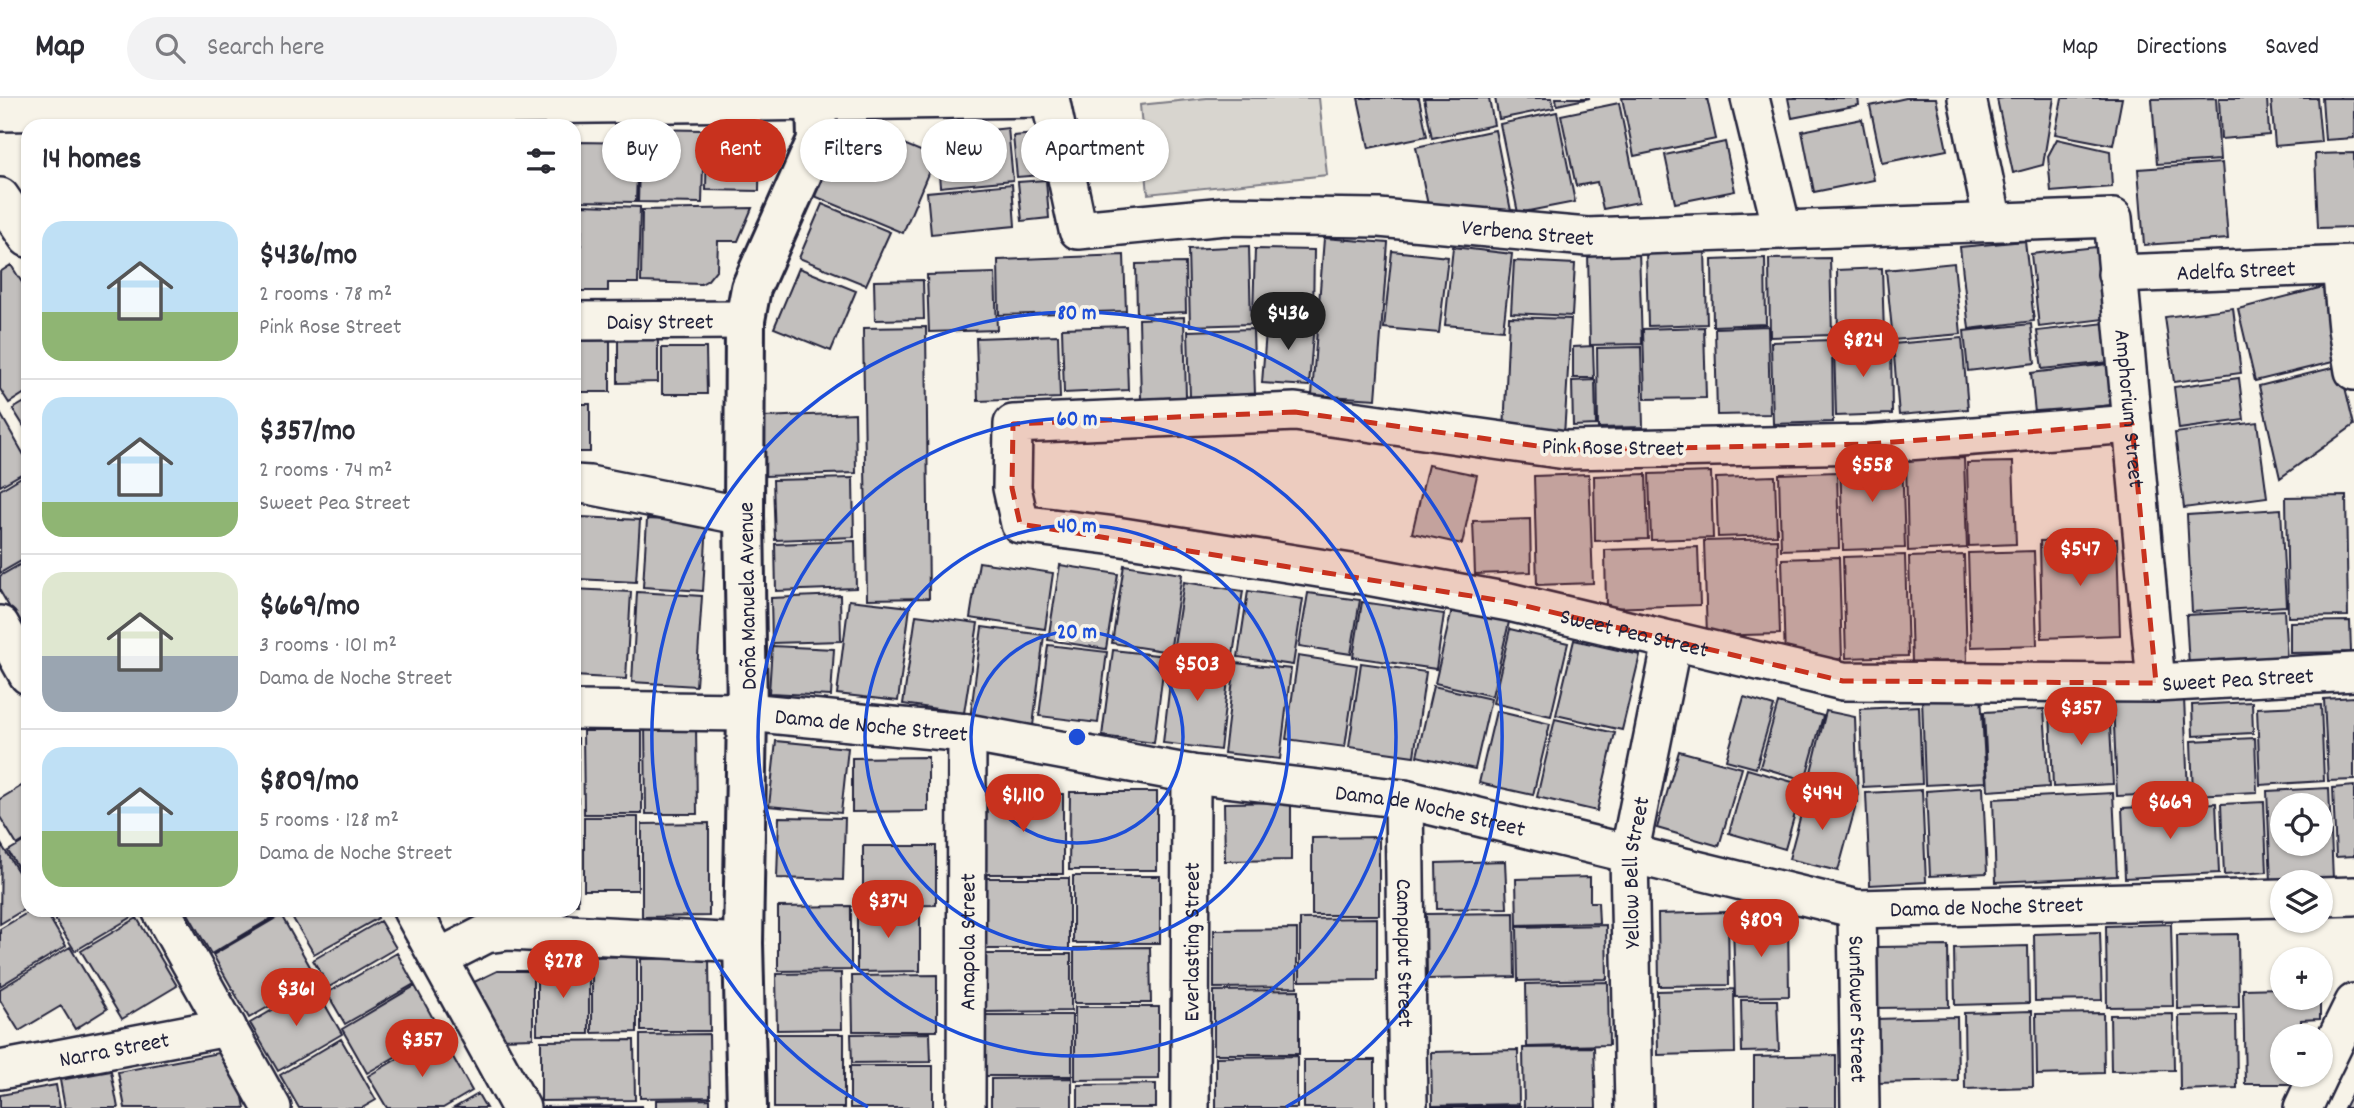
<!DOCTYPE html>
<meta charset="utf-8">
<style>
body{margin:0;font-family:Dekko,sans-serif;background:#f2f2f3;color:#2b2b33;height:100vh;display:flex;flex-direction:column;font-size:26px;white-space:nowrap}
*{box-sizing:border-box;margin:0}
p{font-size:23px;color:#7c7c81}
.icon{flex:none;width:38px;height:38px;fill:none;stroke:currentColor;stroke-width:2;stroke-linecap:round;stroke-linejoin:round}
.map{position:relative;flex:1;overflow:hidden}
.drawer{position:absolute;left:21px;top:21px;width:560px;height:798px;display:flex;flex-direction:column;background:#fff;border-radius:21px;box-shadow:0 2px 5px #0004}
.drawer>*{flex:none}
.guide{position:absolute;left:602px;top:21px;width:665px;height:63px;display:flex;gap:14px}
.fabs{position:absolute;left:2270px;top:695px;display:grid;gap:14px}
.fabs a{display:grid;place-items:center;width:63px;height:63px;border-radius:50%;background:#fff;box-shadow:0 2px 5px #0004;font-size:35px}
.price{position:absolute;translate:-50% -60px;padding:0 16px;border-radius:24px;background:#c8321e;color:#fff;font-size:23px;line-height:46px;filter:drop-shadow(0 2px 4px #0008)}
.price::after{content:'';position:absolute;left:50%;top:42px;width:21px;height:16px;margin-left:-10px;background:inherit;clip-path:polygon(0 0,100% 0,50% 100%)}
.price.on{background:#222;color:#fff}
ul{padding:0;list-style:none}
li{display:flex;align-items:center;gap:21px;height:175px;padding:0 21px}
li+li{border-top:2px solid #e1e1e2}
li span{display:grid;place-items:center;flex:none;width:196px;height:140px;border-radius:21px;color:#555}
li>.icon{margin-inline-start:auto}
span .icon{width:84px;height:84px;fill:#fffc;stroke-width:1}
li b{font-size:30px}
h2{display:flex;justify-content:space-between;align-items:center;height:84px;padding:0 21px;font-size:30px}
.chip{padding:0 24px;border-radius:32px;background:#fff;box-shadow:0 2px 5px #0004;font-size:24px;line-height:63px}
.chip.on{background:#c8321e;color:#fff}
header{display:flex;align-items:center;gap:42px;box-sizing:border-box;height:98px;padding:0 35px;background:#fff;border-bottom:2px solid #e1e1e2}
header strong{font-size:33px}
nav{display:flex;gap:38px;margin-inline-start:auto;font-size:24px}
.search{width:490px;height:63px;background:#f2f2f3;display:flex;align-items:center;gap:18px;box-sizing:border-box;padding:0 24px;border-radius:38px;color:#7c7c81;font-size:26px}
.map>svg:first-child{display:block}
.green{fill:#d8d5cf;stroke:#7d7c85;stroke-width:2}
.building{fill:#c2bfbd;stroke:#22223b;stroke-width:2;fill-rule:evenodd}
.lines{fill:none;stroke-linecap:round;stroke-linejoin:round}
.street-casing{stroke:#22223b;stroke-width:42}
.secondary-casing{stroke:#22223b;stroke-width:44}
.street{stroke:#f7f3e8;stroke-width:37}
.secondary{stroke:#f7f3e8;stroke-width:38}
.marked{fill:#c8321e;fill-opacity:0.2;stroke:#c8321e;stroke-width:5;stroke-dasharray:14 9;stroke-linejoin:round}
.ring{fill:none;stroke:#1d4ed8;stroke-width:3.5}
.labels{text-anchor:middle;stroke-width:7;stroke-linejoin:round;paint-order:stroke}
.street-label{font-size:23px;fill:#22223b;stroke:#f7f3e8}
.centre{fill:#1d4ed8;stroke:#f7f3e8;stroke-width:3.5}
.ring-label{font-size:21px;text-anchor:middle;font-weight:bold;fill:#1d4ed8;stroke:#f7f3e8;stroke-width:7;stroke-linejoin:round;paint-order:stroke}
</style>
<header>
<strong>Map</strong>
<div class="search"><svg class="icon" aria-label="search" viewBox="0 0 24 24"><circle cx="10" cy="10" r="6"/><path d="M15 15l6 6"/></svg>Search here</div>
<nav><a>Map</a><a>Directions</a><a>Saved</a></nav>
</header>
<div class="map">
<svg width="2354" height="1010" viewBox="0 0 2354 1010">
<rect width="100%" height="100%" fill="#f7f3e8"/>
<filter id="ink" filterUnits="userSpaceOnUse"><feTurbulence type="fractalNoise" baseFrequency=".0143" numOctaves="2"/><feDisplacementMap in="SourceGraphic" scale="14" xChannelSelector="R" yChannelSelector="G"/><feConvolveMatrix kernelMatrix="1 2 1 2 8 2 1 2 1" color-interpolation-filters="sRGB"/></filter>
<g filter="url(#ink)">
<!-- green -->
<path class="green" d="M1207,0H1319L1327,77L1148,96L1140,7Z"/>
<!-- building -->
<path class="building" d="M1358,0H1419L1427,38L1369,50Z
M1424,0H1489L1494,27L1432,40Z
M1495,0H1552L1554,10L1499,21Z
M1556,0H1590L1557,7Z
M1622,0H1707L1716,41L1634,58Z
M1788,0H1858L1859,7L1792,20Z
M1906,0H1936L1947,52L1882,65L1870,8Z
M2004,0H2054L2043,67L2013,75L1997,1Z
M2062,0H2122L2113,47L2055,36Z
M2216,0L2220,62L2157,66L2152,1Z
M2219,0H2267L2269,37L2221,41Z
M2271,0H2317L2321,44L2275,48Z
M2322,0H2354V40L2325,42Z
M1619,5L1639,104L1603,111L1597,84L1576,88L1561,17Z
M1557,14L1575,104L1518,115L1500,26Z
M844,21L935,59L903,135L812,97Z
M1862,21L1874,82L1814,94L1802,33Z
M1008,30L1013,82L940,89L936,38Z
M640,31L704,32L702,105L638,104Z
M1495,32L1511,113L1429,112L1416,49Z
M707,34L760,35L759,93L706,92Z
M1037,36L1042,77L1017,79L1013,38Z
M2057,41L2110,53L2112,89L2051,94L2048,58Z
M578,44L638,45L636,104L576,103Z
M1725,44L1735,93L1675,105L1665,57Z
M2354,55V129L2318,130L2315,56Z
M2222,65L2228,141L2144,147L2138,71Z
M1046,82L1049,120L1022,123L1018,84Z
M1012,86L1015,128L931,136L927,94Z
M822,106L890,134L866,187L799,160Z
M582,107L640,109L638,185H608V193H580Z
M752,110L738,143H718L717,171L708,182L701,186L641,184L642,112Z
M1324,140L1388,145L1376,301L1312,297Z
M2025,143L2034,223L1969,231L1960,149Z
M1249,148L1251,226L1190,228L1188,151Z
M1453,149L1512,156L1503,232L1445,227Z
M2096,149L2104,221L2039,229L2031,156Z
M1255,151L1314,152L1313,218L1253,217Z
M1705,151L1707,226L1648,228L1646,153Z
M1392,153L1448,159L1439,235L1384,230Z
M1639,153L1642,246L1590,247L1588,155Z
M1124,157L1126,213L999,217L998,162Z
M1765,160L1766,226L1713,228L1712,162Z
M1830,160L1832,237L1770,239L1769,161Z
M1514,163L1575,166L1572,218L1511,215Z
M1185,165L1186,214L1137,216L1136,166Z
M1954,165L1961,236L1893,242L1886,172Z
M11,167L28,194V293L9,305L0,291V174Z
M799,170L856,193L831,253L774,230Z
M1882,170L1884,237L1838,238L1837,172Z
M995,175L997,232L929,234L927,177Z
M923,182L924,221L875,222L874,183Z
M2323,189L2341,262L2255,283L2238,211Z
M2233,210L2241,275L2174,284L2165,219Z
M1184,219L1186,299L1141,301L1139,221Z
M1509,219L1571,221L1564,338L1504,335Z
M1267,220L1314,224L1309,288L1262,285Z
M2105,225L2110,264L2042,271L2037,233Z
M2031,226L2035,265L1968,273L1964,233Z
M1126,228L1128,292L1064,295L1062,230Z
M1768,228L1770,316L1717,317L1715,230Z
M926,229L929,500L867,501L863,230Z
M1704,229L1706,300L1645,301L1643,231Z
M1253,231L1255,297L1190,299L1188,233Z
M658,235V284L618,285V236Z
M1058,237L1060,300L978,303L976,240Z
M1962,240L1968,311L1899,317L1893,246Z
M610,242V294H574V243Z
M1832,242L1833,324L1773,326L1771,244Z
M1891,245L1892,316L1836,318L1834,247Z
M1593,248L1594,280H1573V249Z
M1641,249L1643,329L1598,330L1597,250Z
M662,250H706L707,296H662Z
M2117,265L2121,306L2035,315L2031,275Z
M2340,268L2354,327L2280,380L2259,288Z
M2239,280L2244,322L2179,331L2174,289Z
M1595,282L1596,327L1573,328L1572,283Z
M28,302V335L13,311Z
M574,306H590V354H574Z
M0,315L28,364V372L0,388Z
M855,315L856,375L765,378L764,319Z
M2257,324L2267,399L2184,410L2175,335Z
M1902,360L1905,450L1843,452L1840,362Z
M1964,360L1967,450L1908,453L1906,361Z
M2013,364L2016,446L1969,448L1967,365Z
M1428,367L1477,377L1462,446L1412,435Z
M1711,374L1713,440L1651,442L1649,376Z
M1837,374L1839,450L1781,452L1779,376Z
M28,375V459L0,475V392Z
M1589,376L1593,485L1537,487L1534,378Z
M1646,376L1648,441L1595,443L1594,378Z
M1775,378L1777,437L1718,439L1716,380Z
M853,380L854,439L775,442L773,382Z
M2346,398L2348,518L2288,519L2286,399Z
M2281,411L2286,508L2192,514L2187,417Z
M581,419L640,422L636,484L577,481Z
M647,421L707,424L703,493L643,489Z
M1530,421L1531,474L1475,476L1473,423Z
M1777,441L1780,536L1707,538L1704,443Z
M2117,441L2120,537L2042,540L2040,443Z
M855,443L856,490L776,493L775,446Z
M1698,449L1700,507L1606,510L1605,452Z
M2034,453L2037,547L1971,549L1968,455Z
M1905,457L1908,558L1846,560L1843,459Z
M1964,457L1967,563L1912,564L1909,459Z
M1839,459L1842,561L1785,562L1782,461Z
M28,462V541L0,493V478Z
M979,464L1053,475L1045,531L970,520Z
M1060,467L1118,476L1106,551L1048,542Z
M1124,467L1182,476L1170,554L1112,545Z
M1184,484L1243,493L1233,557L1174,547Z
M574,491L631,494L626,581L574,578Z
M1248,493L1303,501L1293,567L1238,559Z
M637,494L702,498L696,588L632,584Z
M1308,495L1360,502L1351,556L1299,548Z
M840,497L841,543L772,545L771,500Z
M849,502L910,509L898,603L837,596Z
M1362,504L1444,516L1436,571L1353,559Z
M1452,511L1509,524L1492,598L1435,585Z
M2284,512L2287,563L2189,568L2186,517Z
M916,517L978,525L964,615L903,606Z
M2350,523L2351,554L2290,555V524Z
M982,529L1044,537L1033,628L970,621Z
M1510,531L1568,545L1551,618L1493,605Z
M1574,542L1640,557L1622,632L1556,617Z
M1048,547L1107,554L1098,625L1039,618Z
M772,548L834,551L831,598L769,595Z
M1113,552L1165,558L1154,645L1102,638Z
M1173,558L1230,564L1220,652L1163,645Z
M1298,558L1357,567L1345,649L1286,641Z
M1235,565L1291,571L1280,661L1224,655Z
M1361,565L1426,574L1414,658L1349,649Z
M1433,588L1491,601L1475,671L1417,658Z
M1981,596L1986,684L1925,687L1922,599Z
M1744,599L1774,608L1756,670L1726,662Z
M2354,599V682L2328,683L2324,601Z
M2184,600L2188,695L2117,698L2113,603Z
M2252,604L2253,635L2193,638L2192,607Z
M1778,605L1823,618L1805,682L1760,669Z
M2321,607L2324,683L2260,687L2257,610Z
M1919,608L1922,686L1863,689L1860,611Z
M2109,608L2113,686L2053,689L2050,611Z
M2044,611L2049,689L1988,693L1984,614Z
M1496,613L1550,626L1533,697L1479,685Z
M1826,613L1855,619L1858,704L1807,690Z
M1555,621L1615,635L1597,713L1537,699Z
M696,625L697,716H646L645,626Z
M583,633H642V716H584Z
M574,640H578V709H574Z
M2255,640L2257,694L2193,697L2191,643Z
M776,643L848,650L841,715L769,708Z
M1679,653L1742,670L1719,748L1657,730Z
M928,659V713L852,714V660Z
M1747,671L1803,687L1785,751L1729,735Z
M28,684V740L17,747L0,719V701Z
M2354,688V758L2336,759L2333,690Z
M1983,689L1987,775L1930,778L1926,693Z
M2329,690L2333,781L2271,784L2267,693ZM2282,707H2320V746H2282Z
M1922,692L1926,784L1870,787L1866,695Z
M1070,694H1157V772H1069Z
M1807,694L1856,707L1838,773L1789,761Z
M2113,695L2117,778L1996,784L1993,701Z
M983,696H1063V776H982Z
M1291,704V762L1225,763L1224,705Z
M2264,704L2267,774L2224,777L2221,706Z
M2216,705L2219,775L2125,780L2122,710Z
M577,712L578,806H574V713Z
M584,719H638V792H584Z
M779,719L845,720L843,782L777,780Z
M709,725V818L642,819V726Z
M1379,739V817H1312V740Z
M28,741V786L8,753Z
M1,746L28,790V809L0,826Z
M863,748H936V807L863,808Z
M1505,763L1507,810L1437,811L1436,765Z
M1073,778H1160V845H1073Z
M1590,779V804H1598L1599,825L1517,827L1516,781Z
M983,780H1069V851H983Z
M851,808V872L778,873V809Z
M920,809V873L857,874V810Z
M32,812H45L66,848L0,888V831Z
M49,812H134L137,816L75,853Z
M186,812H272L275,818L211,856Z
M288,812H374L378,820L314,856Z
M1728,814L1729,887L1659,888L1658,816Z
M1514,815L1515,879L1427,881L1426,816Z
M281,817L317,881L249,920L213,857Z
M137,820L177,888L122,921L81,853Z
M1377,820V882L1300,883V821Z
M1788,822L1789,898L1735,899L1733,824Z
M380,823L396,850L329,889L313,862Z
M2171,826L2173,908L2107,909L2106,828Z
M1606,827L1607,881L1518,883L1517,829Z
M1297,831V889L1214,890V832Z
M2100,834L2102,902L2035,903L2034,836Z
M2238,836L2239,909L2178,911L2177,837Z
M1948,848L1949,909L1878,910L1877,849Z
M2028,848L2029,905L1955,907L1954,850Z
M70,849L107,911L75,931L61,908L19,933L0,902V891Z
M1150,849L1151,905H1074V850Z
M397,855L414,886L345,926L327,895Z
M985,856H1071V913L985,914Z
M637,858V934L592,935V859Z
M709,860L710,933H641V861Z
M537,868H589V936H537Z
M497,873H533V940L497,941L468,887Z
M841,875L842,931L777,932L776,876Z
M937,877V933H853L852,878Z
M1608,884L1609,947L1527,949L1526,886Z
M314,888L342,936L278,973L250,925Z
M415,888L440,933L367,975L342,931Z
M2282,890V900H2320V921L2301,922V938H2282V976H2296V986H2245L2243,891Z
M1734,891L1735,955L1658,957L1657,893Z
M1299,892V956H1214V893Z
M1741,902H1777L1779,953L1742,954Z
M1075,909H1159V981L1075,982Z
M2032,913L2033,989L1965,991L1964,915Z
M2103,915L2104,975L2037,977L2036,916Z
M2173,916L2174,972L2111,973L2110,917Z
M985,917H1072V978H985Z
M2236,917L2237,990L2180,992L2179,918Z
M1957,919L1958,983L1876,985L1874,921Z
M930,935L931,964L852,965L851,936Z
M440,936L472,993L443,1010H387L368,978Z
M709,936L710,999L640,1000V937Z
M774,936H844V1010H774Z
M341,941L376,1002L362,1010H299L280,977Z
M634,942L635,1002L541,1003V943Z
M1594,949L1596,1010H1524L1523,950Z
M234,952L245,1010H125L118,974Z
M1518,952L1519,1006L1432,1008L1431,954Z
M1836,957V1010H1754V959Z
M1297,958V1010H1216V959Z
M1304,962H1375V1010H1304Z
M850,968H933V1010H850Z
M111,973L118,1010H65L60,982Z
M1072,980V1010H991V981Z
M1156,986V1010H1078V987Z
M56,987L60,1010H0V997Z
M2354,991V1010H2344Z
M478,996L486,1010H454Z
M710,1001V1010H656V1002Z
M642,1008V1010H539V1009Z
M1520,1008V1010H1430Z"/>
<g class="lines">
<!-- street casing -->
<g class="street-casing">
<g id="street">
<path id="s1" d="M1050,0L1078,132L1225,118L1379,120L1587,139L2113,120L2156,585"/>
<path d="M1750,0L1782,131"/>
<path d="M1967,0L1993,124"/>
<path d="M0,14L1050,0"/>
<path d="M0,99L28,140"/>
<path d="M2341,168L2347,231L2354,273"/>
<path id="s2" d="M2117,176L2354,167"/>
<path id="s3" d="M574,223L745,222"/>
<path id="s4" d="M2132,326L1868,346L1566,352L1295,314L1013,326L1012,390L1020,426L1116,438L1357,476L1509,504L1843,583L2156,585L2354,574"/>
<path d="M574,386L589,387L744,418"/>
<path d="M0,527L28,577"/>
<path id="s5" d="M574,612L747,614L923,631L967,635L1191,676L1404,701L1857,811L2282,800"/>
<path id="s6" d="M1404,701L1408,1010"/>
<path d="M2320,799L2354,798"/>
<path id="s7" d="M1857,811L1860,1010"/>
<path d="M161,812L272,1010"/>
<path d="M412,812L521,1010"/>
<path d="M439,860L486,836L509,833L743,845"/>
<path id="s8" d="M0,972L227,929"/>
<path d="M2320,974L2354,905"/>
<path id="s9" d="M966,1010L967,635"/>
<path id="s10" d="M1190,1010L1191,676"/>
<path id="s11" d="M1634,1010L1629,757L1672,544"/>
<path d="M2303,1010L2319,976"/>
</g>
</g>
<!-- secondary casing -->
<g class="secondary-casing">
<path id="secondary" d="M747,1010L743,845L747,614L744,418L745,222L751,190L817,42L816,0"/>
</g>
<!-- street -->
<use href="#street" class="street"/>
<!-- secondary -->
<use href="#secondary" class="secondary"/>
</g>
</g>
<!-- marked area -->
<path class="marked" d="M1295,314L1566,352L1868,346L2132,326L2156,585L1843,583L1509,504L1020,426L1012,390L1013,326Z"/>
<!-- distance rings -->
<g class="ring">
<circle cx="1077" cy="639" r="106"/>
<circle cx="1077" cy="639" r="212"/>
<circle cx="1077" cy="639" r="319"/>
<path d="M868 1009A425 425 0 1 1 1286 1009"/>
</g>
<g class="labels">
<!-- street labels -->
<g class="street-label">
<text dy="8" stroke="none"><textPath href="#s1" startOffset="586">Verbena Street</textPath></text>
<text dy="8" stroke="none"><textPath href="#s2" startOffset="119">Adelfa Street</textPath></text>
<text dy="8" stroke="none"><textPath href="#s3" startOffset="86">Daisy Street</textPath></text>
<text dy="8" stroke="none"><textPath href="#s1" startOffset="1363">Amphorium Street</textPath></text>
<text transform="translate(1613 348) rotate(1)" y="8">Pink Rose Street</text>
<text transform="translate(746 498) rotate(-91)" y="8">Doña Manuela Avenue</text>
<text dy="8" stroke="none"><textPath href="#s4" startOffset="1848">Sweet Pea Street</textPath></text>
<text dy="8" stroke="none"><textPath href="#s4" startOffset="2457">Sweet Pea Street</textPath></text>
<text dy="8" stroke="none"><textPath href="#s5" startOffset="298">Dama de Noche Street</textPath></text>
<text dy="8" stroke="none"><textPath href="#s5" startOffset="864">Dama de Noche Street</textPath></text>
<text dy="8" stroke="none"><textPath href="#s11" startOffset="236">Yellow Bell Street</textPath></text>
<text dy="8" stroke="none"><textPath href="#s5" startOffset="1432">Dama de Noche Street</textPath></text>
<text dy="8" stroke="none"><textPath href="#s10" startOffset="166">Everlasting Street</textPath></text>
<text dy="8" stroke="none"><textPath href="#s9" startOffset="166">Amapola Street</textPath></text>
<text dy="8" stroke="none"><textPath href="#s6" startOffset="154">Campuput Street</textPath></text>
<text dy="8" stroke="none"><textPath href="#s7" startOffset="100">Sunflower Street</textPath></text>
<text dy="8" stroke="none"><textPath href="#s8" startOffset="116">Narra Street</textPath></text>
</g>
</g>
<circle cx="1077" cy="639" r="10" class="centre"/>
<g class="ring-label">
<text x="1077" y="221">80 m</text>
<text x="1077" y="327">60 m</text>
<text x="1077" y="434">40 m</text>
<text x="1077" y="540">20 m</text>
</g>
</svg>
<div class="fabs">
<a><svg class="icon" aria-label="locate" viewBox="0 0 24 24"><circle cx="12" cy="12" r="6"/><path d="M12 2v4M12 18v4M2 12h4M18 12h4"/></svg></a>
<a><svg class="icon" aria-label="layers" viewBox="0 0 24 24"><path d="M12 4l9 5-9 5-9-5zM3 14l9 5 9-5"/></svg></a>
<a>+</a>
<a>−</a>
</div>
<b class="price on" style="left:1288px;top:254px">$436</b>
<b class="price" style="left:1863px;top:281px">$824</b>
<b class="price" style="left:1872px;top:406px">$558</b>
<b class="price" style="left:2080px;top:490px">$547</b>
<b class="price" style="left:1197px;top:605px">$503</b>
<b class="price" style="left:2081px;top:649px">$357</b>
<b class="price" style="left:1822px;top:734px">$494</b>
<b class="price" style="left:1023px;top:736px">$1,110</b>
<b class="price" style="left:2170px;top:743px">$669</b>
<b class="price" style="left:888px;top:842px">$374</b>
<b class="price" style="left:1761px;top:861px">$809</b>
<b class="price" style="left:563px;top:902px">$278</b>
<b class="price" style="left:296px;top:930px">$361</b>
<b class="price" style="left:422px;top:981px">$357</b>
<div class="guide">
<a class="chip">Buy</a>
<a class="chip on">Rent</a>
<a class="chip">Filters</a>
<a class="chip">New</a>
<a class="chip">Apartment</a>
</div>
<section class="drawer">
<h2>14 homes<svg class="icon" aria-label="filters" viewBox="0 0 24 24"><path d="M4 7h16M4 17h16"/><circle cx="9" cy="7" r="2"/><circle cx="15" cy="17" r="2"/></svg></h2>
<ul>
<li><span style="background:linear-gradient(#bfe0f5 65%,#8fb573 0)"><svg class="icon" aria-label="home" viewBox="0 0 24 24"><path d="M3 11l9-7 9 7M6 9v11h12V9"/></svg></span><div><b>$436/mo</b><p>2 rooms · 78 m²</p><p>Pink Rose Street</p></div></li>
<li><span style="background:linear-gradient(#bfe0f5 75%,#8fb573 0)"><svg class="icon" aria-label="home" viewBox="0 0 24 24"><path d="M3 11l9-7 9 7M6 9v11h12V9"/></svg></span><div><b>$357/mo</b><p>2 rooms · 74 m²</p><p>Sweet Pea Street</p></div></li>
<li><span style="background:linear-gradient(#dfe7d0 60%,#9aa5b1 0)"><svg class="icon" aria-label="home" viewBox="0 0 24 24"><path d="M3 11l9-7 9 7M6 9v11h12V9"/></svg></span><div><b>$669/mo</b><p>3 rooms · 101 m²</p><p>Dama de Noche Street</p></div></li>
<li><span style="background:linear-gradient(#bfe0f5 60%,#8fb573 0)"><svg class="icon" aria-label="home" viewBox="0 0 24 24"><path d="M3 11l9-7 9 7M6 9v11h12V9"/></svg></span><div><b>$809/mo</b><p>5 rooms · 128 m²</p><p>Dama de Noche Street</p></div></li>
</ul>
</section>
</div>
